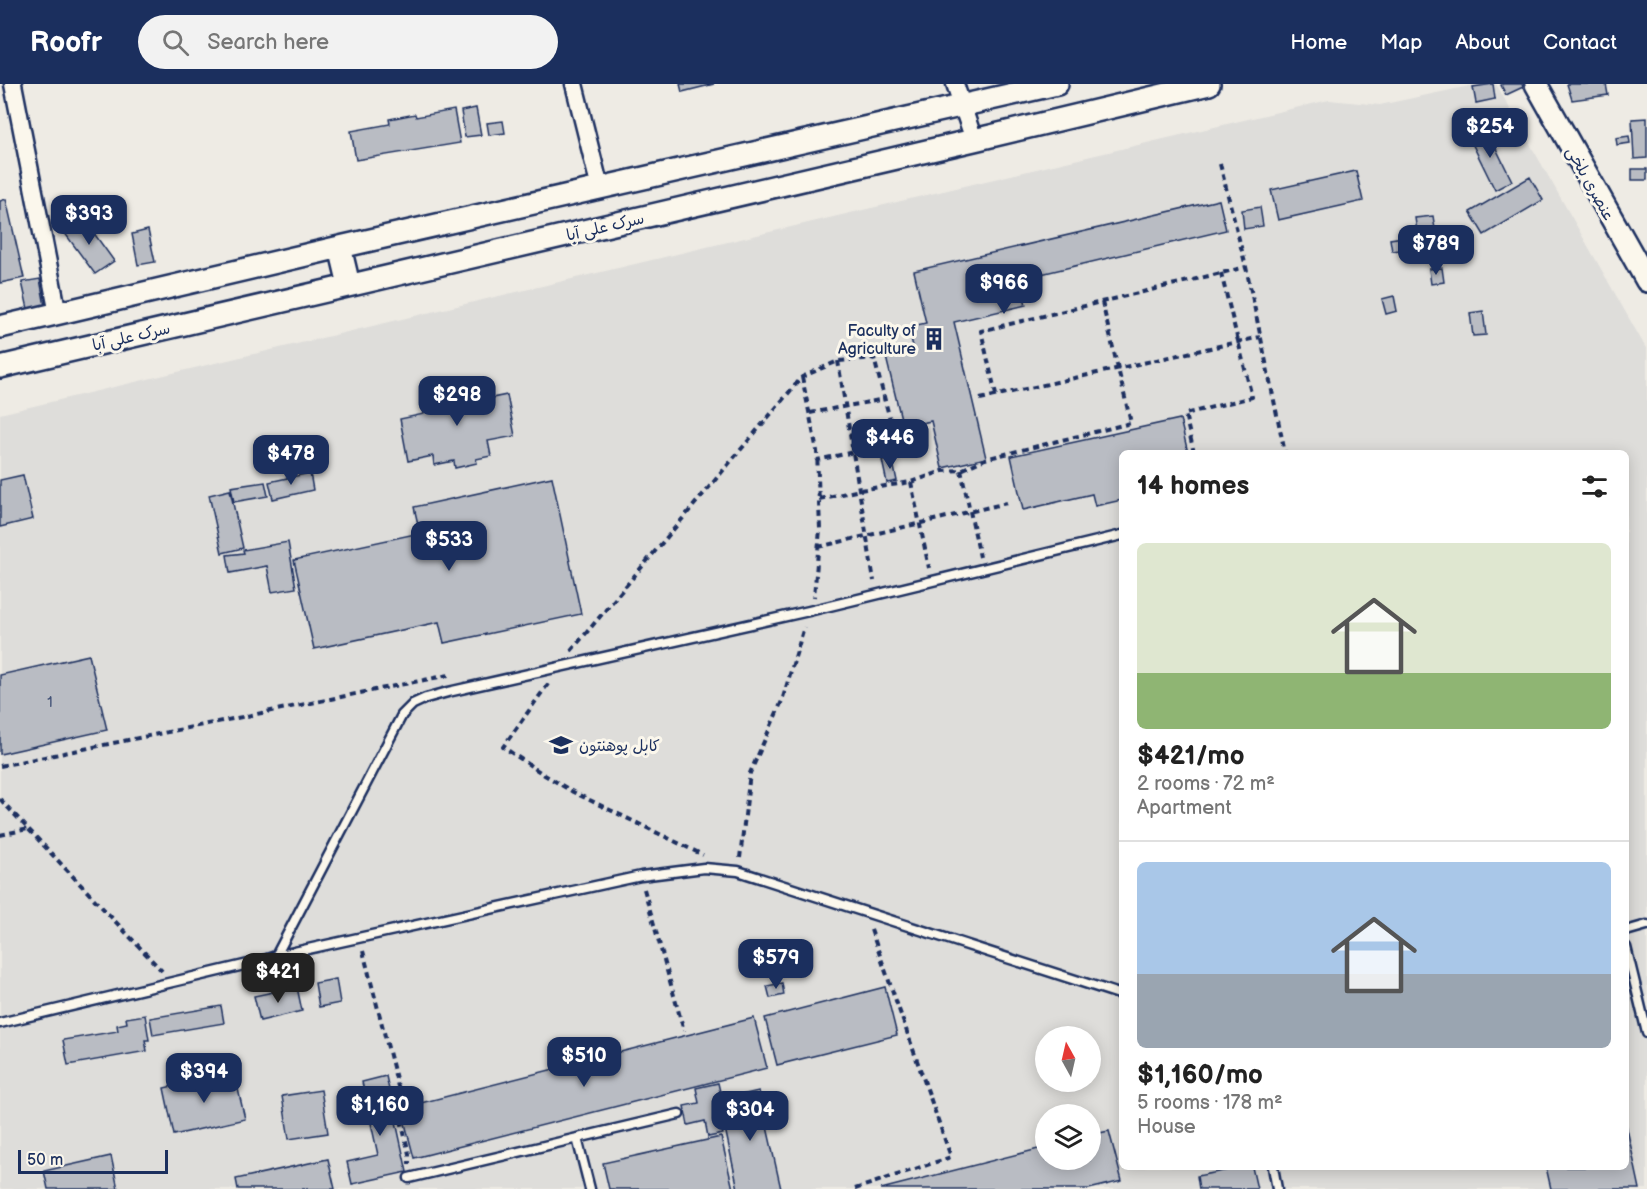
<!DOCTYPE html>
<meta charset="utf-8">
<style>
body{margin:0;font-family:"Balsamiq Sans","Playpen Sans Arabic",sans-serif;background:#f2f2f2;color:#222;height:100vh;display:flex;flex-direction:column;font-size:22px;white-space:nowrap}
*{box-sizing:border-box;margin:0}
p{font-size:20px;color:#767676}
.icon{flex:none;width:33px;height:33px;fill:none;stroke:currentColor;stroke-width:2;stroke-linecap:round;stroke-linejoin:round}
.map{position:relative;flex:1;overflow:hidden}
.side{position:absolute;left:1119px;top:366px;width:510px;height:720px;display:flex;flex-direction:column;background:#fff;border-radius:9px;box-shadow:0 3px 15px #0003}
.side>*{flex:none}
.needle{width:39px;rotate:352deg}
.fabs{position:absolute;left:1035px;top:942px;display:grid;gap:12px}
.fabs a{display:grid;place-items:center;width:66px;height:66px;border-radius:50%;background:#fff;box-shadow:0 3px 15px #0003;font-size:30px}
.scale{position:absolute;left:18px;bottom:15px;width:150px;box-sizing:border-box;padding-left:6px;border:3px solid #1b2f5e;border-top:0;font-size:16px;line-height:21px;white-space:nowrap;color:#1b2f5e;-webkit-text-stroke:4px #fbf7ec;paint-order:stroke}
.price{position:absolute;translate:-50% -51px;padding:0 14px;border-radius:12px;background:#1b2f5e;color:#fff;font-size:20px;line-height:39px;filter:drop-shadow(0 2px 3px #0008)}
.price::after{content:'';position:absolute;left:50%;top:36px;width:18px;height:14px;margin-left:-9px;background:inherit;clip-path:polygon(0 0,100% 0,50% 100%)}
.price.on{background:#222;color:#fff}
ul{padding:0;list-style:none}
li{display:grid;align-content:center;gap:12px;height:318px;padding:0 18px}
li+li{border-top:2px solid #e0e0e0}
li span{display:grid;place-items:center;height:186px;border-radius:9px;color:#555}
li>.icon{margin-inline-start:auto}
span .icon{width:108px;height:108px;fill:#fffc;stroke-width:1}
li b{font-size:26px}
h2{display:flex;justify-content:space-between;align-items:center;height:72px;padding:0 18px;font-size:26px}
header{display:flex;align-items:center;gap:36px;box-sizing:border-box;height:84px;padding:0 30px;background:#1b2f5e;color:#fff}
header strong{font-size:28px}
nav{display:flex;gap:33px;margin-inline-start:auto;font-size:21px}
.search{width:420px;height:54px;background:#f2f2f2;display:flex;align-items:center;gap:15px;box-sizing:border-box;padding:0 21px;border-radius:33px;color:#767676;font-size:22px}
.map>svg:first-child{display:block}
.built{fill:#deddda;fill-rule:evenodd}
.building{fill:#b9bcc3;stroke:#1b2f5e;stroke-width:1.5}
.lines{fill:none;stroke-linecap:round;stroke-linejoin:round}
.service-casing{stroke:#1b2f5e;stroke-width:13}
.minor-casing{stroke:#1b2f5e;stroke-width:21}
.tertiary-casing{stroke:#1b2f5e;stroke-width:26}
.path{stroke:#1b2f5e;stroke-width:4;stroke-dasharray:6 4.5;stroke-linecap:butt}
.service{stroke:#fbf7ec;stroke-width:8}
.minor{stroke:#fbf7ec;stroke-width:16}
.tertiary{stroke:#fbf7ec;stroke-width:21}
.labels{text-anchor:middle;stroke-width:6;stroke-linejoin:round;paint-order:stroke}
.number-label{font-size:14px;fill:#425277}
.street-label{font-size:16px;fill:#1b2f5e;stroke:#fbf7ec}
.poi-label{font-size:16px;fill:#1b2f5e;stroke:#fbf7ec;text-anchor:end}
</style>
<header>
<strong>Roofr</strong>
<div class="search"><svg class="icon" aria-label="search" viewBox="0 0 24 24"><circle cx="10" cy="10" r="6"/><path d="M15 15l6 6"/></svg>Search here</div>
<nav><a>Home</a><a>Map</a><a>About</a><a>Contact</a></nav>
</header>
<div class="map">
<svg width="1647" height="1105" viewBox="0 0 1647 1105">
<rect width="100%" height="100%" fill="#eeebe4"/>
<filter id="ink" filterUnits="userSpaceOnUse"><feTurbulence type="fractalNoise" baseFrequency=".0167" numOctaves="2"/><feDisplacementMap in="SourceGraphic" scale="12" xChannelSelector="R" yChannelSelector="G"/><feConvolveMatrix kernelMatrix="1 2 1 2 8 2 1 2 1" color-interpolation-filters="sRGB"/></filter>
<g filter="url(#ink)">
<!-- built -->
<path class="built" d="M1479,0H1496L1647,266V1105H0V330L1329,16L1380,21ZM1122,369H1626V1083H1122ZM1046,952H1090V998H1046ZM1046,1030H1090V1076H1046Z"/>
<!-- building -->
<path class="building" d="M680,0H714L682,8Z
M1493,0L1495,15L1476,19L1473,3Z
M1503,0H1522L1523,3L1506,11L1501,1Z
M1567,0H1606L1608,11L1572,16Z
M476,24L481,51L465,53L461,27Z
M454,26L460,59L356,76L351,47L390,40L389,35L415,30L416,33Z
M1507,31L1512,41L1502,46L1506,53L1499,57L1490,39Z
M1647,34V74L1634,75L1632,35Z
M503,37L505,49L489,51L487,39Z
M1486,44L1512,97L1495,106L1469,53Z
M1629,52L1630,59L1617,61L1616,54Z
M1632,85H1647V96H1632Z
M1356,87L1363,117L1278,136L1271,106Z
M1530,93L1543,116L1484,151L1470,128Z
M6,115L24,194L0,199V117Z
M1219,116L1226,146L1020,195L1026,221L954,238L986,374L942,384L931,337L903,343L886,273L914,266L908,243L926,239L914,187Z
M1260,123L1263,142L1244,145L1242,126Z
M1433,132L1435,145L1417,147L1415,134Z
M83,134L114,177L95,190L64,148Z
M148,146L155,178L138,181L132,150Z
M1416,151L1418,164L1392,167L1390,155Z
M1442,184L1444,198L1431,200L1429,185Z
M40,195L45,222L28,225L22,198Z
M1394,212L1397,227L1386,230L1382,215Z
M1483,227L1486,251L1473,252L1470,229Z
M474,303L477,317L507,311L515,352L488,357L491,372L476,375L477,379L455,384L454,377L434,381L433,372L408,377L400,335L424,330L421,313Z
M1180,335L1188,369H1122V416L1095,422L1092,410L1023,426L1011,372Z
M892,374L897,397L887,399L882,376Z
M310,389L313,406L273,415L269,398Z
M23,391L33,435L0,443V396Z
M552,393L581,530L444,559L439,538L314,565L294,476L420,449L414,423Z
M265,398L268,412L234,418L231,403Z
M230,406L243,464L222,469L209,411Z
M288,458L296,504L272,508L267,482L230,489L227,471L244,469L243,466Z
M89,571L107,646L0,670V591Z
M336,895L340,919L319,923L315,899Z
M782,899L784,911L770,914L767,902Z
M297,903L302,927L260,937L254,912Z
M885,903L897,951L777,981L765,934Z
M221,922L224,939L153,951L150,934Z
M145,931L149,956H145L147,967L68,981L63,956L118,947L117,941L127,939L126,934Z
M754,934L767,984L414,1074L401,1024Z
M234,988L245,1035L174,1051L164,1004Z
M386,992L407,1088L352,1100L347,1078L378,1071L362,998Z
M718,999L721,1012L715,1013L723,1050L708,1053L705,1037L688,1041L684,1022L699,1019L696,1004Z
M321,1006L328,1049L289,1055L282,1012Z
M759,1007L781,1105H738L719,1016Z
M1626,1040L1640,1105H1551L1546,1083H1626Z
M1109,1047L1122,1097L1089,1105H881L1046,1063V1076H1090V1051Z
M721,1053L733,1105H609L603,1079Z
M111,1072L118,1105H48L44,1087Z
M328,1075L335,1105H238L236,1095Z
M1244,1083H1252L1257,1105H1199L1197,1092Z"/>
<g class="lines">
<!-- service casing -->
<g class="service-casing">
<path id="service" d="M1626,847L1647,841
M1626,863L1647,949
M276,872L402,631L413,620L426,614L448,608L809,527L1122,451
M0,939L261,877L276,872L641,792L704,784L738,787L1122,911
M577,1054L590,1105
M1273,1083L1277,1105
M409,1094L679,1030"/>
</g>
<!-- minor casing -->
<g class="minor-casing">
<path id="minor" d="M13,0L58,230
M574,0L600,104
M955,0L974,56"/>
</g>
<!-- tertiary casing -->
<g class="tertiary-casing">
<path id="tertiary" d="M1536,0L1647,197
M340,163L349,201
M0,243L340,163L1057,0
M0,283L974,56L1209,0"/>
</g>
<!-- path -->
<path class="path" d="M1220,80L1246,183L1285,369
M838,277L874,497
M802,293L817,367L820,445L814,513
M996,311L981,247L1246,183
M980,315L1260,253
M810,329L885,315
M1194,369L1185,330L1252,313L1221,189
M961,386L980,473
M911,398L929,484
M819,415L860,406L911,398L943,387L961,386L985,375L1131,339L1102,218
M818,463L1007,419
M571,567L802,293L838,277L874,274L896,359L817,376
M548,600L503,663L543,690L573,708L703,771
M0,682L449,591
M0,715L162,887
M0,751L28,745
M740,774L750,689L782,617L804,543
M644,805L684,947
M363,867L402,1018L397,1019L409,1070V1080
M855,1105L951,1073L870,843"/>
<!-- service -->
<use href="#service" class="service"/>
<!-- minor -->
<use href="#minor" class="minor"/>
<!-- tertiary -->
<use href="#tertiary" class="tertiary"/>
</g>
</g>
<!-- icons -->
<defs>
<g id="building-bare" transform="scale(1.8)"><path d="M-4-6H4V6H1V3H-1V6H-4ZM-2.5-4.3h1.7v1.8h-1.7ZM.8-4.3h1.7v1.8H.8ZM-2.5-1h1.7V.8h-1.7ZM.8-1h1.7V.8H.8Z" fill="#1b2f5e" stroke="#fbf7ec" stroke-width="2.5" paint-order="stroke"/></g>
<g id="university-bare" transform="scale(1.8)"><path d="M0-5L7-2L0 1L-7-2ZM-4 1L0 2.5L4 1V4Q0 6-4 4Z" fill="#1b2f5e" stroke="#fbf7ec" stroke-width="2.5" paint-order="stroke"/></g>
</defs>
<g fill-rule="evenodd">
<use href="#building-bare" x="934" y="255"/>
<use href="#university-bare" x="561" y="661"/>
</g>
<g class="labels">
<!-- number labels -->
<g class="number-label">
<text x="50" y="623">1</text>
</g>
<!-- street labels -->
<g class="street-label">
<text transform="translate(1591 99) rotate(61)" y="6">عنصری بلخی</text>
<text transform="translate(605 142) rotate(-13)" y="6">سرک علی آبا</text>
<text transform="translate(131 252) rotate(-13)" y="6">سرک علی آبا</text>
</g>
<!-- poi labels -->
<g class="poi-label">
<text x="916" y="252">Faculty of<tspan x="916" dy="18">Agriculture</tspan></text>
<text x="579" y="667" text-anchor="start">کابل پوهنتون</text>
</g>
</g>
</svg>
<div class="fabs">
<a><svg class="needle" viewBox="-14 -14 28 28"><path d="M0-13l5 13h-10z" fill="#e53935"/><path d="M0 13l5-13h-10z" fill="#767676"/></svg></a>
<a><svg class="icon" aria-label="layers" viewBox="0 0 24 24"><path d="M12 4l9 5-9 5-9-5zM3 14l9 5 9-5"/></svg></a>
</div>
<div class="scale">50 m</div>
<b class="price" style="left:1490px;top:75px">$254</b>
<b class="price" style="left:89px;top:162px">$393</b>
<b class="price" style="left:1436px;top:192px">$789</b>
<b class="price" style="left:1004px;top:231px">$966</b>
<b class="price" style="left:457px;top:343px">$298</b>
<b class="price" style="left:890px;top:386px">$446</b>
<b class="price" style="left:291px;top:402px">$478</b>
<b class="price" style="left:449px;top:488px">$533</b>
<b class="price" style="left:776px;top:906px">$579</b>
<b class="price on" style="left:278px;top:920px">$421</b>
<b class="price" style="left:584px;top:1004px">$510</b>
<b class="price" style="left:204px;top:1020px">$394</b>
<b class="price" style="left:380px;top:1053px">$1,160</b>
<b class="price" style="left:750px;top:1058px">$304</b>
<section class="side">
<h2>14 homes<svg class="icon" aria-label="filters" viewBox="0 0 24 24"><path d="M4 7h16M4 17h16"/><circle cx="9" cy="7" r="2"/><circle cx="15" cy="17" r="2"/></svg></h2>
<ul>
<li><span style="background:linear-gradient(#dfe7d0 70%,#8fb573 0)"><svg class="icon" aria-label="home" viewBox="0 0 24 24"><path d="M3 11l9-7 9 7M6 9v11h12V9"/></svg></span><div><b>$421/mo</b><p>2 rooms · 72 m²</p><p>Apartment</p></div></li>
<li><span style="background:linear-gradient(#a9c7e8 60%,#9aa5b1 0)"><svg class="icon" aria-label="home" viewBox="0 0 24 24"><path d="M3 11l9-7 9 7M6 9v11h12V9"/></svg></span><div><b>$1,160/mo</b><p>5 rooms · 178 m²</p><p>House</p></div></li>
</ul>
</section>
</div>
